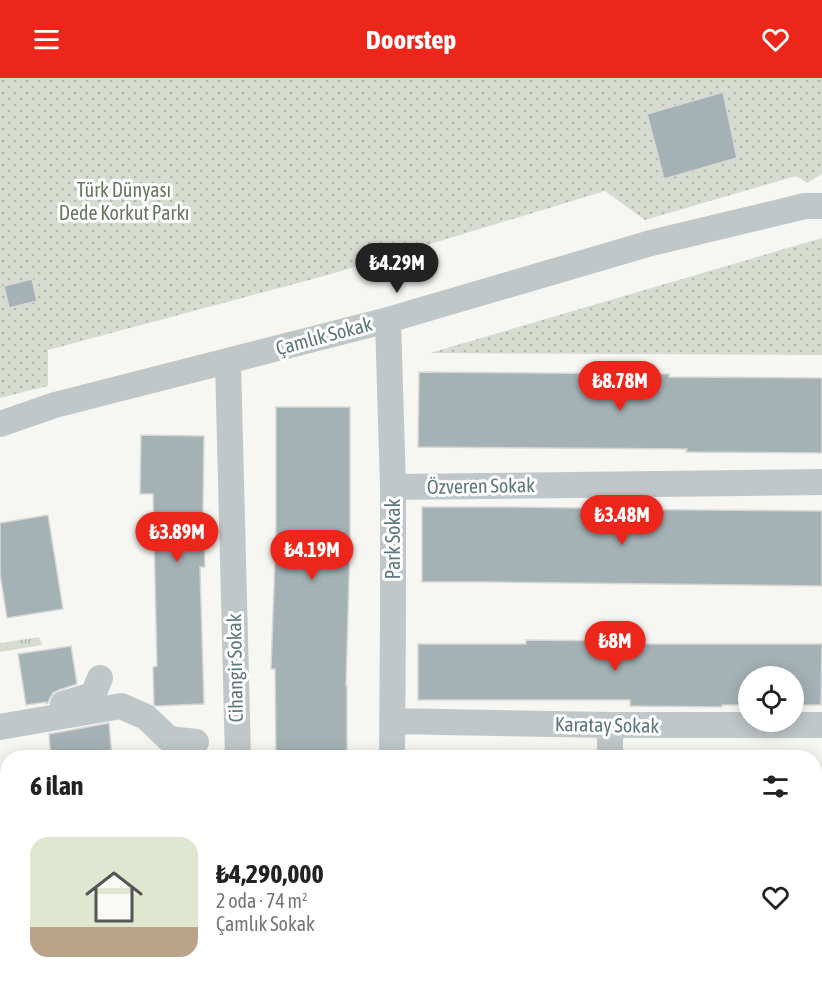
<!DOCTYPE html>
<html lang="tr">
<meta charset="utf-8">
<style>
body{margin:0;font-family:"Asap Condensed",sans-serif;background:#f6f6f6;color:#222;height:100vh;display:flex;flex-direction:column;font-size:22px;white-space:nowrap}
*{box-sizing:border-box;margin:0}
p{font-size:20px;color:#767676}
.icon{flex:none;width:33px;height:33px;fill:none;stroke:currentColor;stroke-width:2;stroke-linecap:round;stroke-linejoin:round}
.map{position:relative;flex:1;overflow:hidden}
.sheet{position:absolute;left:0px;top:672px;width:822px;height:236px;display:flex;flex-direction:column;background:#fff;border-radius:24px 24px 0 0;box-shadow:0 3px 15px #0003}
.sheet>*{flex:none}
.tools{position:absolute;left:738px;top:588px;display:grid;gap:12px}
.tools a{display:grid;place-items:center;width:66px;height:66px;border-radius:50%;background:#fff;box-shadow:0 3px 15px #0003;font-size:30px}
.price{position:absolute;translate:-50% -51px;padding:0 14px;border-radius:21px;background:#ed261c;color:#fff;font-size:20px;line-height:39px;filter:drop-shadow(0 2px 3px #0008)}
.price::after{content:'';position:absolute;left:50%;top:36px;width:18px;height:14px;margin-left:-9px;background:inherit;clip-path:polygon(0 0,100% 0,50% 100%)}
.price.selected{background:#222;color:#fff}
ul{padding:0;list-style:none}
li{display:flex;align-items:center;gap:18px;height:150px;padding:0 30px}
li+li{border-top:2px solid #e0e0e0}
li span{display:grid;place-items:center;flex:none;width:168px;height:120px;border-radius:18px;color:#555}
li>.icon{margin-inline-start:auto}
span .icon{width:72px;height:72px;fill:#fffc;stroke-width:1}
li b{font-size:26px}
h2{display:flex;justify-content:space-between;align-items:center;height:72px;padding:0 30px;font-size:26px}
header{display:flex;justify-content:space-between;align-items:center;height:78px;padding:0 30px;background:#ed261c;color:#fff;font-size:27px;font-weight:700}
.map>svg:first-child{display:block}
.grass{fill:url(#grass-tufts)}
.park{fill:url(#park-dots)}
.building{fill:#a5b2b5;stroke:#d8d7d5;stroke-width:1.5}
.lines{fill:none;stroke-linecap:round;stroke-linejoin:round}
.major-casing{stroke:#b1b9bb;stroke-width:34}
.minor{stroke:#c0c7c9;stroke-width:26}
.major{stroke:#fff;stroke-width:32}
.labels{text-anchor:middle;stroke-width:6;stroke-linejoin:round;paint-order:stroke}
.park-label{font-size:20px;fill:#68775f;stroke:#fff}
.street-label{font-size:20px;fill:#5f787f;stroke:#fff}
</style>
<header><svg class="icon" aria-label="menu" viewBox="0 0 24 24"><path d="M4 6h16M4 12h16M4 18h16"/></svg>Doorstep<svg class="icon" aria-label="heart" viewBox="0 0 24 24"><path d="M12 20l-8-8c-3-5 5-10 8-4 3-6 11-1 8 4z"/></svg></header>
<div class="map">
<svg width="822" height="907" viewBox="0 0 822 907">
<defs>
<pattern id="grass-tufts" width="24" height="20" patternUnits="userSpaceOnUse" patternTransform="scale(1.5)"><rect width="24" height="20" fill="#d7dcd1"/><path d="M3 7l-1-3M5 7V3M7 7l1-3M15 17l-1-3M17 17v-4M19 17l1-3" fill="none" stroke="#b2b7af"/></pattern>
<pattern id="park-dots" width="8" height="8" patternUnits="userSpaceOnUse" patternTransform="scale(1.5)"><rect width="8" height="8" fill="#d7dcd1"/><path d="M2 2h.1M6 6h.1" fill="none" stroke="#b2b7af" stroke-width="1.8" stroke-linecap="round"/></pattern>
</defs>
<rect width="100%" height="100%" fill="#f6f6f3"/>
<!-- grass -->
<path class="grass" d="M39,559L42,567L0,574V563L1,565Z"/>
<!-- park -->
<path class="park" d="M0,0H822V96L807,105L796,98L645,142L605,113L328,197L48,272V308L0,320Z
M822,160V277L430,275Z"/>
<!-- building -->
<path class="building" d="M723,14L737,80L664,101L647,36Z
M32,201L37,223L9,230L4,208Z
M419,294L669,296V299L822,300V375L686,374L687,371L418,369Z
M276,329H350V465L346,608H347V680H276L275,591H271L276,453Z
M141,357L204,358L203,435L205,489H200L204,626L156,628L154,627L153,589L157,588L153,416H140Z
M422,429H512L582,430V431L822,433V508L493,504H422Z
M48,437L63,531L7,540L0,496V445Z
M526,562L617,563V566H822L821,627H794V598H748V627H722V629L630,628V622H418V566H526Z
M71,568L77,606L59,612L53,615L49,622L48,625L46,626V624L26,627L18,576Z
M109,645L112,680H51L49,656Z"/>
<g class="lines">
<!-- major casing -->
<g class="major-casing">
<path id="major" d="M0,786L8,826
M21,900L22,907"/>
</g>
<!-- minor -->
<path class="minor" d="M388,242L393,409V542L392,680
M228,284L238,680
M0,346L55,327L388,242L651,165L805,128H822
M393,409L822,404
M63,626L93,617L100,600
M392,643L610,647H822
M0,649L121,628L146,639L169,661L196,664
M610,680V647
M814,757H822
M569,900L604,907
M256,907V900
M368,907L369,900
M461,907V900
M760,907L775,904L822,906"/>
<!-- major -->
<use href="#major" class="major"/>
</g>
<g class="labels">
<!-- park labels -->
<g class="park-label">
<text x="124" y="119">Türk Dünyası<tspan x="124" dy="23">Dede Korkut Parkı</tspan></text>
</g>
<!-- street labels -->
<g class="street-label">
<text transform="translate(324 258) rotate(-15)" y="7">Çamlık Sokak</text>
<text transform="translate(481 408) rotate(-1)" y="7">Özveren Sokak</text>
<text transform="translate(393 461) rotate(-90)" y="7">Park Sokak</text>
<text transform="translate(235 590) rotate(-91)" y="7">Cihangir Sokak</text>
<text transform="translate(607 647) rotate(1)" y="7">Karatay Sokak</text>
</g>
</g>
</svg>
<div class="tools">
<a><svg class="icon" aria-label="locate" viewBox="0 0 24 24"><circle cx="12" cy="12" r="6"/><path d="M12 2v4M12 18v4M2 12h4M18 12h4"/></svg></a>
</div>
<b class="price selected" style="left:397px;top:216px">₺4.29M</b>
<b class="price" style="left:620px;top:334px">₺8.78M</b>
<b class="price" style="left:622px;top:468px">₺3.48M</b>
<b class="price" style="left:177px;top:485px">₺3.89M</b>
<b class="price" style="left:312px;top:503px">₺4.19M</b>
<b class="price" style="left:615px;top:594px">₺8M</b>
<section class="sheet">
<h2>6 ilan<svg class="icon" aria-label="filters" viewBox="0 0 24 24"><path d="M4 7h16M4 17h16"/><circle cx="9" cy="7" r="2"/><circle cx="15" cy="17" r="2"/></svg></h2>
<ul>
<li><span style="background:linear-gradient(#dfe7d0 75%,#b9a48a 0)"><svg class="icon" aria-label="home" viewBox="0 0 24 24"><path d="M3 11l9-7 9 7M6 9v11h12V9"/></svg></span><div><b>₺4,290,000</b><p>2 oda · 74 m²</p><p>Çamlık Sokak</p></div><svg class="icon" aria-label="heart" viewBox="0 0 24 24"><path d="M12 20l-8-8c-3-5 5-10 8-4 3-6 11-1 8 4z"/></svg></li>
</ul>
</section>
</div>
